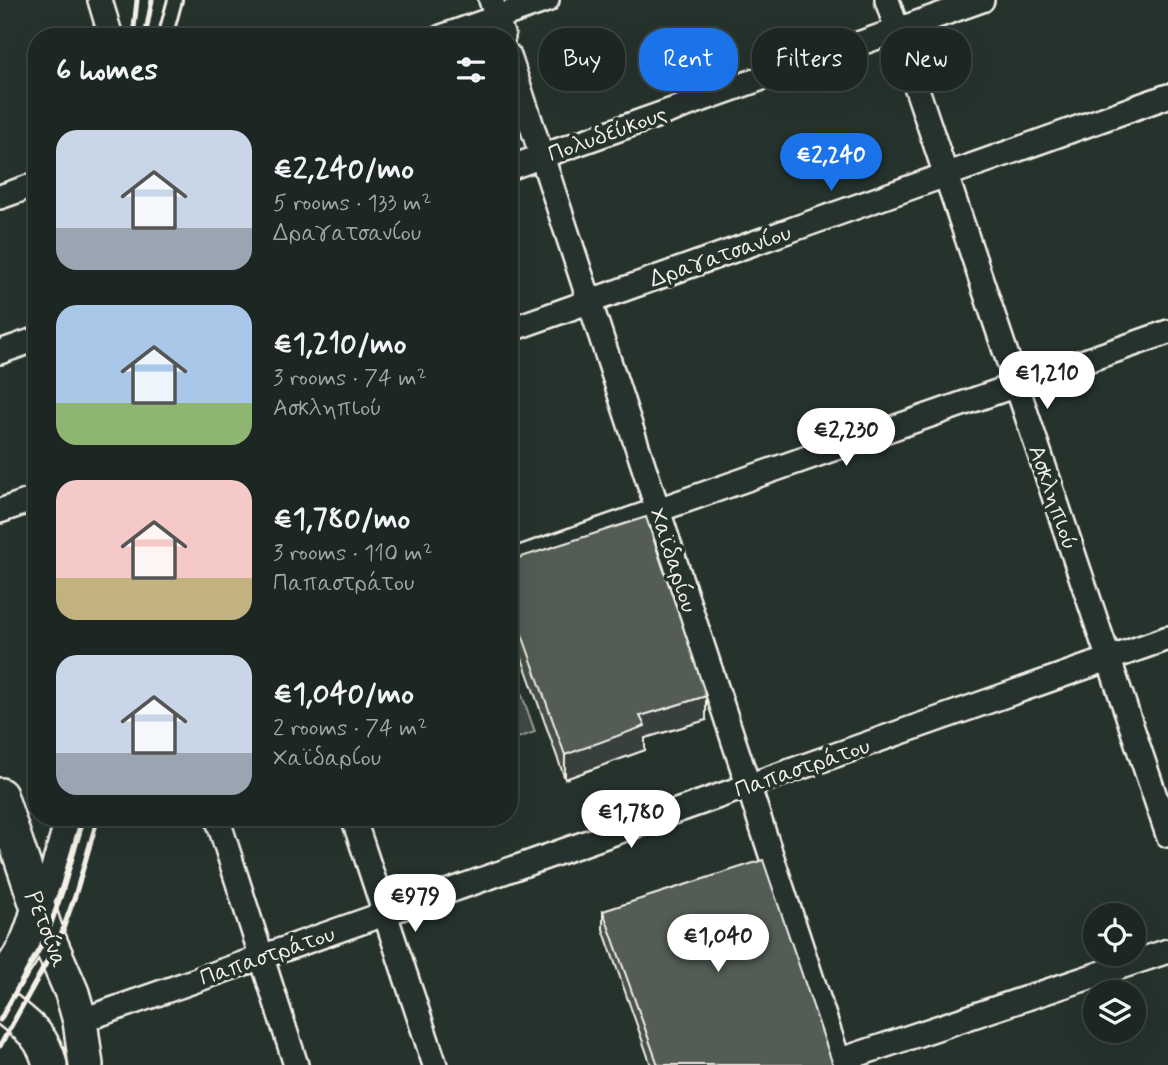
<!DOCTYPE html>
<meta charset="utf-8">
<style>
body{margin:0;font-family:Mynerve,sans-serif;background:#29322f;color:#f1f3f6;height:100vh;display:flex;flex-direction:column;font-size:26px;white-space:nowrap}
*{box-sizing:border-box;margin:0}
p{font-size:23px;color:#a0a5a5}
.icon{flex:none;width:38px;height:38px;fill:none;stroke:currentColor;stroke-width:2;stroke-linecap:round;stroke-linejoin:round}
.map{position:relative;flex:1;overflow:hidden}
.sheet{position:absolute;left:28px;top:28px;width:490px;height:798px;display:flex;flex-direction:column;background:#1c2622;border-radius:28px;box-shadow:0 7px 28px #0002,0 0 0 2px #3a4340}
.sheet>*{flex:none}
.hud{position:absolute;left:539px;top:28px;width:523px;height:63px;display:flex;gap:14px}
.buttons{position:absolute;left:1083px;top:903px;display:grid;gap:14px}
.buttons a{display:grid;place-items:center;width:63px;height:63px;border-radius:50%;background:#1c2622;box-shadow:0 7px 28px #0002,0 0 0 2px #3a4340;font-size:35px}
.price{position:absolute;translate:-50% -60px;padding:0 16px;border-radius:24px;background:#fff;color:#222;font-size:23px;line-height:46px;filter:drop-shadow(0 2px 4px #0008)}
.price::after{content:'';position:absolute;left:50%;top:42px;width:21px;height:16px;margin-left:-10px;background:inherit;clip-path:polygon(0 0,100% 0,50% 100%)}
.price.active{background:#1a73e8;color:#fff}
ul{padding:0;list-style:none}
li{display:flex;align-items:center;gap:21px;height:175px;padding:0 28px}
li span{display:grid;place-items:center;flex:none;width:196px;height:140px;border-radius:21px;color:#555}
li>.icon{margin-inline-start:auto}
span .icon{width:84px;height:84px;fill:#fffc;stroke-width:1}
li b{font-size:30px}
h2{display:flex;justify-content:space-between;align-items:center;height:84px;padding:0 28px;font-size:30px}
.tag{padding:0 24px;border-radius:28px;background:#1c2622;box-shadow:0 7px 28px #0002,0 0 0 2px #3a4340;font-size:24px;line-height:63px}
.tag.active{background:#1a73e8;color:#fff}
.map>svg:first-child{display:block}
.garden{fill:#414b45;stroke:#9a9e96;stroke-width:2}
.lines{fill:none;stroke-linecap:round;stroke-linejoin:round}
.lane-casing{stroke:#f4f1e8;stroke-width:18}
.street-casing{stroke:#f4f1e8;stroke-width:28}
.secondary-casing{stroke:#f4f1e8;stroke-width:38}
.lane{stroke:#26332d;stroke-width:12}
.street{stroke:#26332d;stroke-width:23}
.secondary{stroke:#26332d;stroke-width:33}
.rail{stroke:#f4f1e8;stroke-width:5}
.wall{fill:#474f49;stroke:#f4f1e8;stroke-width:2}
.shaded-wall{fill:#39403c;stroke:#f4f1e8;stroke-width:2}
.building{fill:#525c55;stroke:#f4f1e8;stroke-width:2}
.labels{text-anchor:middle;stroke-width:7;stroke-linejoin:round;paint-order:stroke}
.street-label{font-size:23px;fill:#f4f1e8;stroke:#26332d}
</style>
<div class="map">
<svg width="1168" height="1065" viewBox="0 0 1168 1065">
<rect width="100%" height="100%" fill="#26332d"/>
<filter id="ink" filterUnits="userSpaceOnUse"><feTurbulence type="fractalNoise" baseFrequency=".0143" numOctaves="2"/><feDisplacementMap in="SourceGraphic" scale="14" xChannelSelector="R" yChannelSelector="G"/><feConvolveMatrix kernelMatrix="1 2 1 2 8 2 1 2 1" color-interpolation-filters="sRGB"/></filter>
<g filter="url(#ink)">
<!-- garden -->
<path class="garden" d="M509,658L535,732L509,741Z"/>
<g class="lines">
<!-- lane casing -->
<g class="lane-casing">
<path id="lane" d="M165,37L175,0"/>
</g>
<!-- street casing -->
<g class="street-casing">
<path id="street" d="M100,0L111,37
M491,0L503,37
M887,0L1168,835
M441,37L547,0
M509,56L840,1065
M509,168L982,0
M0,197L37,184
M509,330L1168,96
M0,352L37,339
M0,511L37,498
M509,562L1168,332
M217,817L296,1065
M353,817L435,1065
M38,910L49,882L68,817
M80,1021L1168,638
M838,1061L1168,951"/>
</g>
<!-- secondary casing -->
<g class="secondary-casing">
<path id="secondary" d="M0,795L47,935L72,993L80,1021L86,1065
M0,983C22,957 29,943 38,910
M0,1004C23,1023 43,1033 50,1065"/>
</g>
<!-- lane -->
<use href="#lane" class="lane"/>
<!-- street -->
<use href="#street" class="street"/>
<!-- secondary -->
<use href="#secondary" class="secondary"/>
<!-- rail -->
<path class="rail" d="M133,37L137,0
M145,37L152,0
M0,1020L47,935L62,892L84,817
M0,1046L59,940L75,896L98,817"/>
</g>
<!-- wall -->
<path class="wall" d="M509,561L706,720L645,738V750L565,779L509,622Z
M603,911L833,1065H651L603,929Z"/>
<!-- shaded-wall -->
<path class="shaded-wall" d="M706,696V720L645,738V750L565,779V755L640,716Z"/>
<!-- building -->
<path class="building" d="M646,517L706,696L640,716L645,726L565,755L509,598V561Z
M763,860L833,1065H658L603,911Z"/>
</g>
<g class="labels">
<!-- street labels -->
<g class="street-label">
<text transform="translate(607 133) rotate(-20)" y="8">Πολυδεύκους</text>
<text transform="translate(720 255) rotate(-19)" y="8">Δραγατσανίου</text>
<text transform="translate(1054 497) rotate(71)" y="8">Ασκληπιού</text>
<text transform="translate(674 560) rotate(72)" y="8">Χαϊδαρίου</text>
<text transform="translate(802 767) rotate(-19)" y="8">Παπαστράτου</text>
<text transform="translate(47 929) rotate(69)" y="8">Ρετσίνα</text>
<text transform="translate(267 955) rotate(-19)" y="8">Παπαστράτου</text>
</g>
</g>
</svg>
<div class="buttons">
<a><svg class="icon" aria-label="locate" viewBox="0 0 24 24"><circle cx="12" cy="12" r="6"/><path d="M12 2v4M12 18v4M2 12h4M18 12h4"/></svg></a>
<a><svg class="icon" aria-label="layers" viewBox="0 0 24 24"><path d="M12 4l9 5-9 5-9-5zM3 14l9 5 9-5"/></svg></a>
</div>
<b class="price active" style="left:831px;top:193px">€2,240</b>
<b class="price" style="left:1047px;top:411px">€1,210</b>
<b class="price" style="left:846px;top:468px">€2,230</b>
<b class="price" style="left:631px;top:850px">€1,780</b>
<b class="price" style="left:415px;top:934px">€979</b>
<b class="price" style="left:718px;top:974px">€1,040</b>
<div class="hud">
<a class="tag">Buy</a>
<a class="tag active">Rent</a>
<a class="tag">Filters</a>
<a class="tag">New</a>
</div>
<section class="sheet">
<h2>6 homes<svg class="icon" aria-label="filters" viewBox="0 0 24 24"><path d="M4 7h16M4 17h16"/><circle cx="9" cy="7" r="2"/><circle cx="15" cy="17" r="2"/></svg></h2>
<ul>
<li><span style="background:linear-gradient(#c9d6e8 70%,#9aa5b1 0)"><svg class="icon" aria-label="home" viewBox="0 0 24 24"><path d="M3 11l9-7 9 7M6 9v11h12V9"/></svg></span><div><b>€2,240/mo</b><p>5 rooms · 133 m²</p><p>Δραγατσανίου</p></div></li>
<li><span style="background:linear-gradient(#a9c7e8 70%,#8fb573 0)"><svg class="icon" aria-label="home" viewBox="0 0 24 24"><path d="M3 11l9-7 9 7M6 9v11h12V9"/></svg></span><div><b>€1,210/mo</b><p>3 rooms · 74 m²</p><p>Ασκληπιού</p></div></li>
<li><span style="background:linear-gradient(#f6c9c9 70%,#c2b280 0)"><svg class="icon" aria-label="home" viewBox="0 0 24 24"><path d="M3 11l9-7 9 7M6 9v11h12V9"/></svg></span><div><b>€1,780/mo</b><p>3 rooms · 110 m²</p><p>Παπαστράτου</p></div></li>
<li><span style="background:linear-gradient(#c9d6e8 70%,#9aa5b1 0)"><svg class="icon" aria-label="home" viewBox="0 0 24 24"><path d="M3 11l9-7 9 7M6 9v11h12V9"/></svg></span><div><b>€1,040/mo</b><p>2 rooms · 74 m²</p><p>Χαϊδαρίου</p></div></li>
</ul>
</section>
</div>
